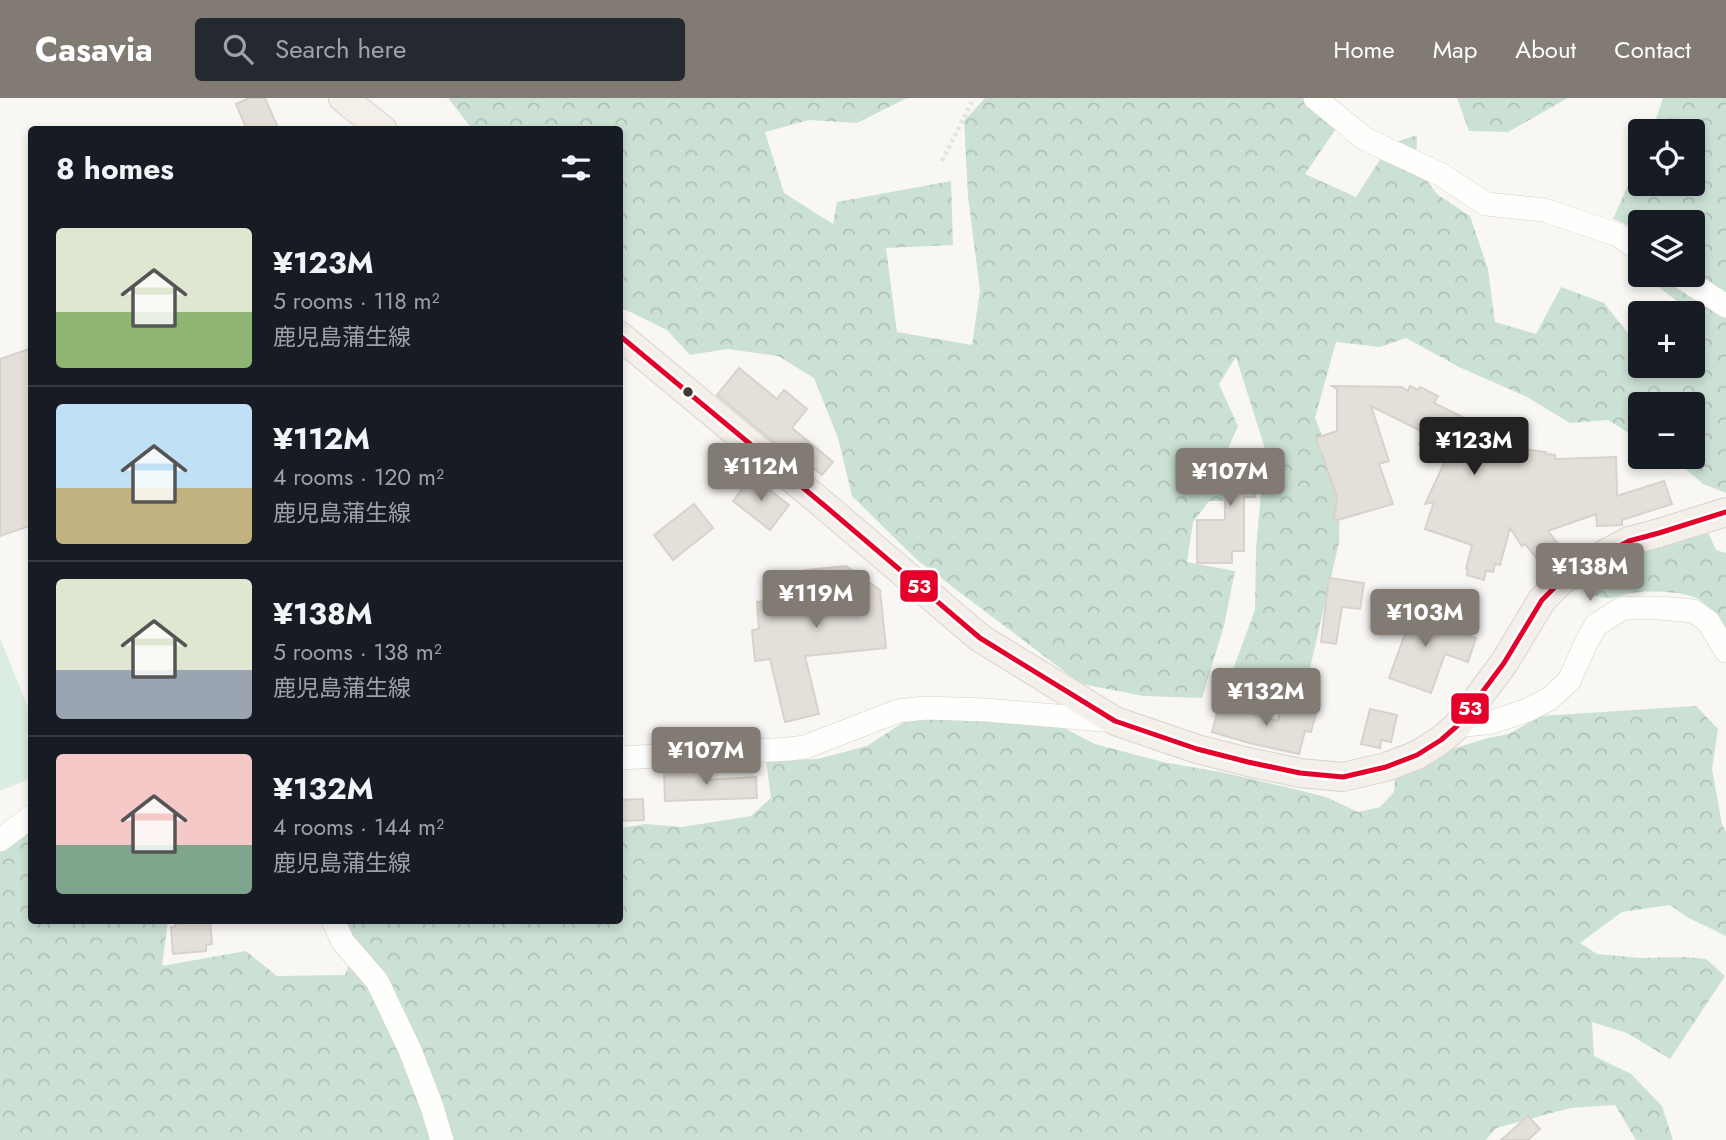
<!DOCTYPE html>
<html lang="en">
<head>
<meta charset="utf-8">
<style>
	body { margin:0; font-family:Jost,"Noto Sans JP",sans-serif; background:#242831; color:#f1f3f6; height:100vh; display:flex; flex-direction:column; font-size:26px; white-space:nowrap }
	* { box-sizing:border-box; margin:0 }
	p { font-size:23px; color:#9ea1a6 }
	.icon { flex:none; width:38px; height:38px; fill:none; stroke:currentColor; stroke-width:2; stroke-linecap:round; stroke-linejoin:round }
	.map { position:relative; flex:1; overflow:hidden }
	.details { position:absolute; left:28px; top:28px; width:595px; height:798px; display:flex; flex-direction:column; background:#171b24; border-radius:7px; box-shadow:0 4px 10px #0003 }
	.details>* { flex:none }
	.fabs { position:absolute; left:1628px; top:21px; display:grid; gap:14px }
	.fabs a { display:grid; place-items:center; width:77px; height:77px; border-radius:7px; background:#171b24; box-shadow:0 4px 10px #0003; font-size:35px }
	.price { position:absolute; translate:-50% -60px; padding:0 16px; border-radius:7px; background:#827b73; color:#fff; font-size:23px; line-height:46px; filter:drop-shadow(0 2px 4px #0008) }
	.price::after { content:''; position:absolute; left:50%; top:42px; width:21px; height:16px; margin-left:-10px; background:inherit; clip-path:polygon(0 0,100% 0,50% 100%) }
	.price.active { background:#222; color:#fff }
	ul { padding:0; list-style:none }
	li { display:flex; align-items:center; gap:21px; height:175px; padding:0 28px }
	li+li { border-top:2px solid #363941 }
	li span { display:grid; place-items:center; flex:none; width:196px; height:140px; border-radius:7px; color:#555 }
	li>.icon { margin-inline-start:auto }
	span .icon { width:84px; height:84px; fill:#fffc; stroke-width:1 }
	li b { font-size:30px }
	h2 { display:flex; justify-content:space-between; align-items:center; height:84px; padding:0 28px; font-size:30px }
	header { display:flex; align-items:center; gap:42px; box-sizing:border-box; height:98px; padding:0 35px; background:#827b73; color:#fff }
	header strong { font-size:33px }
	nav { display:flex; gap:38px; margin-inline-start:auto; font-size:24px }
	.search { width:490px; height:63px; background:#242831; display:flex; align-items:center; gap:18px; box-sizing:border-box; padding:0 24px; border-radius:7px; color:#9ea1a6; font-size:26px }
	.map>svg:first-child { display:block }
	.forest { fill:url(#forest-crowns) }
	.pitch { fill:#daede0 }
	.building { fill:#e5dfd9; stroke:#d7d2cb; stroke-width:2 }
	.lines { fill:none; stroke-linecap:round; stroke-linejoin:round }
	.minor-casing { stroke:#d5cfc9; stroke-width:24 }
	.major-casing { stroke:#d7d4d1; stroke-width:30 }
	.path { stroke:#e5e3e2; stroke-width:4.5; stroke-dasharray:3.5 3.5; stroke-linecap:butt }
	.minor { stroke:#fefefd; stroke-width:23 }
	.major { stroke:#f4efe9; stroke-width:28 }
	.bus-1-casing { stroke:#fff; stroke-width:10 }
	.bus-1 { stroke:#e4002b; stroke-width:5 }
	.bus-dot { fill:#42382d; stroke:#fff; stroke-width:2.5 }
	.line-badge { stroke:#fff; stroke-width:2.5 }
	.badge-label { font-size:19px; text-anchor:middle; font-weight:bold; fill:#fff }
</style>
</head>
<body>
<header>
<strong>Casavia</strong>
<div class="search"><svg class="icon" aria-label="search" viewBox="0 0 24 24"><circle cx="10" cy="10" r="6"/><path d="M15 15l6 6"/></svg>Search here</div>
<nav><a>Home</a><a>Map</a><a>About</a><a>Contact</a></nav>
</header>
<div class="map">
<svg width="1726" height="1042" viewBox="0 0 1726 1042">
	<defs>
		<pattern id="forest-crowns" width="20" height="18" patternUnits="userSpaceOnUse" patternTransform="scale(1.75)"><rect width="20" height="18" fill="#cbe1d4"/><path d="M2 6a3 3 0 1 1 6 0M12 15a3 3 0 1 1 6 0" fill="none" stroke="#b0c2b6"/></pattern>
	</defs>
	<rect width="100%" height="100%" fill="#f9f7f4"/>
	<g class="forest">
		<path d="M446,0H910L905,1L857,25L809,22L765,34L784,95L833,126L837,104L951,83L953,147L886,150L897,234L972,247L980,193L968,98L964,23L985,0H1326L1344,19L1305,76L1356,99L1390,46L1417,37L1416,69L1438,97L1470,118L1488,171L1495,224L1536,236L1561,189L1604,205L1631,239L1640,233V268H1692V215H1663L1678,204L1643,177H1692V124H1640V132L1613,121L1640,60V86H1692V33H1652L1663,0H1726V395L1703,386L1672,359H1692V306H1640V342L1608,322L1570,325L1527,299L1459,269L1406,240L1380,249L1336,244L1315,320L1340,383L1339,445L1307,583L1229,582L1255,512L1256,450L1265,351L1236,259L1219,286L1238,328L1227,353L1229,403H1209L1193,424L1187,464L1235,473L1224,528L1202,600L1144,598L1081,586L917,462L852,398L838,340L814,280L778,258L727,251L690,257L667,232L620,209V32L472,31L449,1Z"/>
		<path d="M1457,0H1568L1508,34L1469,33Z"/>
		<path d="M1707,432L1716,452L1726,455V531C1720,521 1706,504 1696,500C1682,493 1646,492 1631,495C1614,499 1612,503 1594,497L1589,478L1616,460Z"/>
		<path d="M1696,608L1718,631L1712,671L1722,726L1726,734V838L1687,819L1670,807L1622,814L1580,845L1597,856L1640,860L1686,859L1706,861L1725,878L1670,961L1627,935L1592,924L1594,958L1631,976L1662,1008L1673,1042H1636L1615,1007L1570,1010L1496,1030L1486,1042H0V754L21,734L31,726L32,822L168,823L162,868L246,853L277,878L345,877L355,850L336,823L620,822V730L646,726L682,729L751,718L771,700L766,662L818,661L867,648L907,622L988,621L1054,625L1095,646L1163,664L1225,675L1290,690L1326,699L1358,714L1380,709L1394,694L1395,679L1449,652L1488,640L1509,636L1540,618Z"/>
	</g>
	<path class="pitch" d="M0,540L31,617V680L0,693Z"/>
	<g class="building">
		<path d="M249,0H265L279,32H247L236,6Z"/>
		<path d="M32,250V427L0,438V261Z"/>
		<path d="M739,270L777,301L784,292L807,311L792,330L833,364L822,377L810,368L807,372L717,297Z"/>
		<path d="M1332,288L1402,289L1408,293L1410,288L1418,292L1420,289L1438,298L1434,305L1495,335L1499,327L1516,334L1513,342L1519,344L1517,350L1546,354V356L1555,357V361L1616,359L1617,398L1664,383L1672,406L1622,422V427L1597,428L1596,416L1548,433L1559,447L1539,463L1525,446L1522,448L1510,430L1500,467L1495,466L1493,474L1486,472L1484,482L1467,477L1468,472L1466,471L1472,447L1425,431L1434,404L1425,406L1446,361L1419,347L1425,335L1371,308L1389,363L1379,366L1393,406L1334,423L1337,399L1316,340L1337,333V291Z"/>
		<path d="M1216,354L1261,355L1260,389H1255V399H1244V453H1232V465H1197V422H1225V373H1215Z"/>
		<path d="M752,378L789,407L770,432L733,403Z"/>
		<path d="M694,406L713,430L673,462L654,437Z"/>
		<path d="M846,468L880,492L886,550L805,558L819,616L785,624L770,561L755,563L752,532L759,531L757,504L785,501L783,487L806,472Z"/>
		<path d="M1329,480L1364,485L1360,511L1342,509L1336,546L1321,544Z"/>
		<path d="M1398,509L1428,517L1426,524L1476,540L1468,564L1445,556L1431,595L1389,580L1405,536L1391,532Z"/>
		<path d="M1219,607L1278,623L1281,611L1294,614L1295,607L1317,612L1311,634L1305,633L1299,656L1249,645L1212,634Z"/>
		<path d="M1370,611L1397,617L1391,644L1381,642L1380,650L1361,646Z"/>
		<path d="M702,671L703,682L756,679L757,700L665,703L664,673Z"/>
		<path d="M643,701L644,722L620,723V702Z"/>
		<path d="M210,823L212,846L206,847V853L173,856L171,829H175V826Z"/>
		<path d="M1528,1018L1540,1031L1528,1042H1501Z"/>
	</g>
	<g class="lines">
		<defs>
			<g id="minor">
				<path d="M1315,0L1365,41L1440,76L1486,106L1544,112L1618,137L1640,152"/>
				<path d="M1678,177L1726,208"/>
				<path d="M1457,628L1492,624L1528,612L1549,601L1569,583L1587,543L1596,527L1623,510H1660L1693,513L1708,523L1726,553"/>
				<path d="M620,660L790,651L805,649L898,613L926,610L986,612L1115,623"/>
				<path d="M0,742L32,718"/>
				<path d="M333,822L343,844L377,883L410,952L432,1009L442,1042"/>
			</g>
			<g id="major">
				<path d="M343,0L383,32"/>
				<path d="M620,238L825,408L980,540L1115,623L1197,651L1248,664L1300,675L1343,679L1386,669L1417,657L1441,642L1457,628L1504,565L1542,502L1561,483L1595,461L1629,443L1659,435L1726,414"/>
			</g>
		</defs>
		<use href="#minor" class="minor-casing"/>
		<use href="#major" class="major-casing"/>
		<path class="path" d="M942,63L974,0"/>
		<use href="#minor" class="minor"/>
		<use href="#major" class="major"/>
		<defs>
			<path id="bus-1" d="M620,238L825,408L980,540L1115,623L1197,651L1248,664L1300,675L1343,679L1386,669L1417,657L1441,642L1457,628L1504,565L1542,502L1561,483L1595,461L1629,443L1659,435L1726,414"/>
		</defs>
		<use href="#bus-1" class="bus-1-casing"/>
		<use href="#bus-1" class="bus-1"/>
	</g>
	<circle class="bus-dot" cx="688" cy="294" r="6"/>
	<g class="line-badge">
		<rect x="899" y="471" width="40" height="34" rx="7" fill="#e4002b"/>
		<rect x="1450" y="594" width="40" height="33" rx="7" fill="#e4002b"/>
	</g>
	<g class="badge-label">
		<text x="919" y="495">53</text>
		<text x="1470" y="617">53</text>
	</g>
</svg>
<div class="fabs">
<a><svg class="icon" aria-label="locate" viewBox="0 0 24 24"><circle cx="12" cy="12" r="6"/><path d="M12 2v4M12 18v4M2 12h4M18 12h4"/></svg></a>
<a><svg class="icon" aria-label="layers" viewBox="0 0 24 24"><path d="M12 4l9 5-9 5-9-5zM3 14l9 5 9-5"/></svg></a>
<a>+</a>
<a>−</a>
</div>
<b class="price active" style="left:1474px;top:379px">¥123M</b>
<b class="price" style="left:761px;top:405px">¥112M</b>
<b class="price" style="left:1230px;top:410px">¥107M</b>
<b class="price" style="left:1590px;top:505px">¥138M</b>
<b class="price" style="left:816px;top:532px">¥119M</b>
<b class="price" style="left:1425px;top:551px">¥103M</b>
<b class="price" style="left:1266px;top:630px">¥132M</b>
<b class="price" style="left:706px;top:689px">¥107M</b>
<section class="details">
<h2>8 homes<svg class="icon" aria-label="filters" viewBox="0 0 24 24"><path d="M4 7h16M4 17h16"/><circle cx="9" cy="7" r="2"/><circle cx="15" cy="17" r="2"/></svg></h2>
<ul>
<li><span style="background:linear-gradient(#dfe7d0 60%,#8fb573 0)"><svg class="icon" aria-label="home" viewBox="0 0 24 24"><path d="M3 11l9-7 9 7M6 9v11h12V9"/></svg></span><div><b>¥123M</b><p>5 rooms · 118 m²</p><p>鹿児島蒲生線</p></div></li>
<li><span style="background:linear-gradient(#bfe0f5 60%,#c2b280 0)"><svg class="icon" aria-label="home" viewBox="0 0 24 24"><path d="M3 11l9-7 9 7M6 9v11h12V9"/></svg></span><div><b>¥112M</b><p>4 rooms · 120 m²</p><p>鹿児島蒲生線</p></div></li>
<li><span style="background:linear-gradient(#dfe7d0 65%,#9aa5b1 0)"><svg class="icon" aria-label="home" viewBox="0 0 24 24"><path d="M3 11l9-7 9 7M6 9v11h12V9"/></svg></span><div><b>¥138M</b><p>5 rooms · 138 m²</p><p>鹿児島蒲生線</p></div></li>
<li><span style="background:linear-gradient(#f6c9c9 65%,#7fa58c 0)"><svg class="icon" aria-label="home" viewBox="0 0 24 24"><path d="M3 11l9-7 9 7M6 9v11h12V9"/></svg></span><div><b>¥132M</b><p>4 rooms · 144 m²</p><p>鹿児島蒲生線</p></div></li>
</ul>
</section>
</div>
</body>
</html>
